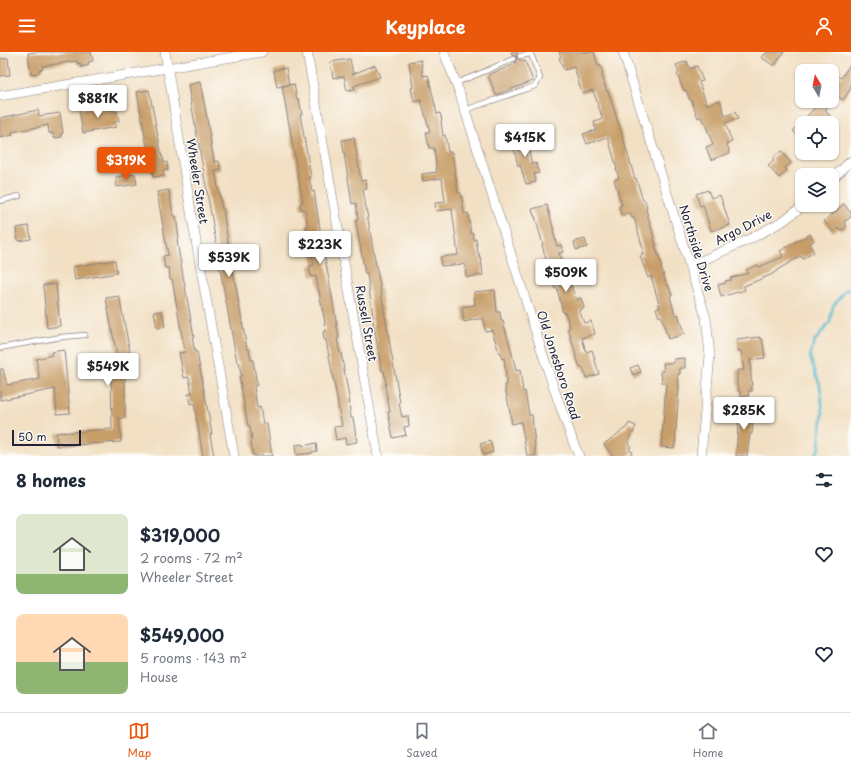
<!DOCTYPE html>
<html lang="en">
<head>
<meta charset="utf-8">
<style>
	body { margin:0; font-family:"Playpen Sans",sans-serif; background:#f2f2f3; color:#1f2937; height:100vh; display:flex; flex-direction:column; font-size:15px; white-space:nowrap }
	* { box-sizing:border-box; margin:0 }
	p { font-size:13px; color:#747a83 }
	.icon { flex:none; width:22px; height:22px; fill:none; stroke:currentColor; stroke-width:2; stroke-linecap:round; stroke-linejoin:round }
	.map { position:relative; height:404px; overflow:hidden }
	.sheet { display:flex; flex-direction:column; background:#fff; flex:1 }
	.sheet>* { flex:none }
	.needle { width:26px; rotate:350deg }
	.fabs { position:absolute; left:795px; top:12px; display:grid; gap:8px }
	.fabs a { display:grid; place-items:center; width:44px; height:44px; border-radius:8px; background:#fff; box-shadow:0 1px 3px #0004; font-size:20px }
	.scale { position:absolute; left:12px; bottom:10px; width:69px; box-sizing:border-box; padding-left:4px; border:2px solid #22223b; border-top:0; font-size:11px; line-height:14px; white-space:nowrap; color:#22223b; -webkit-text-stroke:3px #fdfcf7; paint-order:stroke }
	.price { position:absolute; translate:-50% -34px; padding:0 9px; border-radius:4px; background:#fff; color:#222; font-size:13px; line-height:26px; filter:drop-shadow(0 1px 2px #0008) }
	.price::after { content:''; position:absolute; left:50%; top:24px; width:12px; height:9px; margin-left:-6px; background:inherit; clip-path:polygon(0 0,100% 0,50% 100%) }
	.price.current { background:#ea580c; color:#fff }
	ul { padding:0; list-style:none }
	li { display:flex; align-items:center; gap:12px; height:100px; padding:0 16px }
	li span { display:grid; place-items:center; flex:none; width:112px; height:80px; border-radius:8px; color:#555 }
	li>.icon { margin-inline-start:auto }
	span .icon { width:48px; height:48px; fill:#fffc; stroke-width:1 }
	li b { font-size:17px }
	h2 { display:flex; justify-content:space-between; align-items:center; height:48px; padding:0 16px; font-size:17px }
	header { display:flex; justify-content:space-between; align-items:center; height:52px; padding:0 16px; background:#ea580c; color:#fff; font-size:18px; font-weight:700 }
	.menu { display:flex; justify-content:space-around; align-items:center; height:56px; border-top:1px solid #e0e1e3; background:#fff; font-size:11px; color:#747a83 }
	.menu a { display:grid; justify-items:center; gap:2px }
	.menu .current { color:#ea580c }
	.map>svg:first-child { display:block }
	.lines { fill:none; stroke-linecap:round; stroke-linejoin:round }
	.stream { stroke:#50b9ce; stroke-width:2.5 }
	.building { fill:#c79d68 }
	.lane-casing { stroke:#8a8180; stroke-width:6 }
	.street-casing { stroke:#8a8180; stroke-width:10 }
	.lane { stroke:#fff; stroke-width:4.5 }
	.street { stroke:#fff; stroke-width:9 }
	.labels { text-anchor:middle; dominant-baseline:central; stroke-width:3; stroke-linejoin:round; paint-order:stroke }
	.street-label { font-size:12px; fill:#22223b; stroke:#fdfcf7 }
</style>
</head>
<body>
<header><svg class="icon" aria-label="menu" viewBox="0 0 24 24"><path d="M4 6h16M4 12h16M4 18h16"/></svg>Keyplace<svg class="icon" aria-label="person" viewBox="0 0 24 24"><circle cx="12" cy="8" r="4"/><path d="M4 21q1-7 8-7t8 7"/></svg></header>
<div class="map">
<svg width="851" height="404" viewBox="0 0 851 404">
	<rect width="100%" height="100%" fill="#fdfcf7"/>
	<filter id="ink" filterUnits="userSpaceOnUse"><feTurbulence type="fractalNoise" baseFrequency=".025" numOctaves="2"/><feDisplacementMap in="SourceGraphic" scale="8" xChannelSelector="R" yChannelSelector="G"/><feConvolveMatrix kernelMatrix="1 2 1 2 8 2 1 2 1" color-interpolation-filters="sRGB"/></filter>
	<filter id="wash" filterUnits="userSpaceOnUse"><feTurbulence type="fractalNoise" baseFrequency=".012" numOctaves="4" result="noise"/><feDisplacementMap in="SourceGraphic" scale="16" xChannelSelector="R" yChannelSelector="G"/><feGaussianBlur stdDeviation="0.9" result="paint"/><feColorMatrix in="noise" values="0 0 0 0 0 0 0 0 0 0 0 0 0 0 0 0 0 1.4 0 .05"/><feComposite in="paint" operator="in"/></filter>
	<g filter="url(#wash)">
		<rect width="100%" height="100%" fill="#f2e0c4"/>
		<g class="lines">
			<path class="stream" d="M814,404L819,396L820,382L823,361L820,333L810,305L814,290L830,270L833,254L847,237L851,238"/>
		</g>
		<g id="blocks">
			<g class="building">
				<path d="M36,0H91L93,9L88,10L89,13L81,15L80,11L77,12V9L42,14L43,17L39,18V21L31,22L28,1Z"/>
				<path d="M511,0H518L516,3L517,6L519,8H521L522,10L525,9L533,29L496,43L488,23L515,12V10L516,9L517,6L515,4L512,3Z"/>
				<path d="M559,0H594L598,14L600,13L603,22L602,23L607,40L608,39L622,83L635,127L636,126L643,148H645L647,156L646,157L656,193H655L662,215H661L667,233L668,232L672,243L670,244L675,263L678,262L684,282L668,287L661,264L659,265L656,256L660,255L651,224L648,226L640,204L643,203L642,200H644L634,166H632L630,161L622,164L619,154L622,153L614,128L619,126L616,117H617L608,85L587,92L583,82L596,78L594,70L602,68V65L593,38L582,41L574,15L564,18L559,6L561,5Z"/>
				<path d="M768,0H784L774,14L761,5Z"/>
				<path d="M8,6L10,23L0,24V7Z"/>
				<path d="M350,7L353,22L375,13L380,25L354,34L355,38L347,39L344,24L333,26L330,10Z"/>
				<path d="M421,8L423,24L428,23L437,62L440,61L442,68L441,69L443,84L445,83L448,100H452L458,141H461L464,161H468L471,182L473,181L474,188L476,187L478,201H479L480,206H481L483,223L466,225L465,212L441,214L440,205L458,203L452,157L436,159L435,151L445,150L442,126L423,129L422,122L437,120L434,96H429L426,80H430L421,48L414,50L411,36H413L409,10Z"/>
				<path d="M687,9L690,17L697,14L703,29L699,30L707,53L720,48L725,64L735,60L738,67L725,71L732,90L727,92L730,101L711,108L706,95L713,93L705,71L704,72L701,65L698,66L691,47L690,48L686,38L684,39L677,22L679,21L676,13Z"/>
				<path d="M851,11V36L843,48L832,40V30L837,23L841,26Z"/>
				<path d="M286,16L289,33L277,35L274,18Z"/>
				<path d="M200,30L206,61L214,110L219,109L221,118L215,119L222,157H223L229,197L236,195L237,203H236L238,212L232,213L247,297H249L251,308H253L257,333L254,334L257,356L260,355L263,372H267L272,404H253L251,390L252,389L250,374H248L239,324H241L239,310H237L219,211H215L213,202L218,201L188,33Z"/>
				<path d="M294,32L297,47H299L302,62H300L311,125H309L312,140L314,139L322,190L333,250L339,287H337L340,301H341L350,351H349L351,366H353L357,390L346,392L345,386L336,388L334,375L342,374L341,368L326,288H324L323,280L325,279L324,271H325L316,224L311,225L309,214L314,213L306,174H308L305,157L301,158L300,151L303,150L282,34Z"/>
				<path d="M149,38L162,105H163L164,111L167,110L168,118H163L164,124L153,125L148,95H147L137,40Z"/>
				<path d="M821,49H832L825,58L831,65L825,71H802V87L793,79Z"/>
				<path d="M92,55L93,59L112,56L113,59H117L119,69H115L116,75L83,81L79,58Z"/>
				<path d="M38,58L39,64L60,61L63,81H62V85L54,86V82L52,83V81H49L48,73L12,80L13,83L0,86V66Z"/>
				<path d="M524,78L532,112L536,111L539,121L534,122L536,130L526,132L520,113L518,114L514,96H516L514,88H516L514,80Z"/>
				<path d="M354,86L361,129L366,128L367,137H363L373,197L379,229L400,351H399L402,365L408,364L409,374L404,375L406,383L393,386L388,360H390L385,334L386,331L384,319H382L372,264H373L369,237V236L367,222H365L360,193L356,169L358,168L356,151L352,152L342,88Z"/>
				<path d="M781,99L791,111L785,116L787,119L779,126L768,114L774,109L772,107Z"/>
				<path d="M135,122L137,132L117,135L116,125Z"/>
				<path d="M169,138L173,164H176L179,187H177L179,201L194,285H192L195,300H197L203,333L212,382H210L214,404H203L194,351L190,352L188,342H192L189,325L184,326L179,301L185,300L172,227H170L169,216H165L163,204L168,203L157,140Z"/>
				<path d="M708,138L711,146L720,143L730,173L711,179L703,153L700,154L696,142Z"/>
				<path d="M844,152L851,161V165L844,170L847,174L841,179L838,176L833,180L824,169Z"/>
				<path d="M547,153L554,178L553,179L557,194L561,193L563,200L559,201L564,219L567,217L572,233H571L576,248L581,246L584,256L579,258L584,271L591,269L595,282L582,286L586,300L592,298L599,322L586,326L583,316H580L575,300L568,276L570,275L565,260L563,261L557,236L555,237L542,193H543L535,164H534L532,157Z"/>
				<path d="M29,174L31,187L18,189L16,176Z"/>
				<path d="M810,182L814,189L809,192L814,200L803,207L801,204L777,218V219L773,221V222L744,234L745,238L721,245L718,233L726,231L725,229L731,228L730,226L748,221L746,218L758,213L759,215L783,205L780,199Z"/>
				<path d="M585,187L587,195L576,198L574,190Z"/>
				<path d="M115,208L117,221L75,228L73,215Z"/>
				<path d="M56,232L60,274L47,276L43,233Z"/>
				<path d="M495,238L497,260H500L501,269H503L515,313L516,319L520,318L523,340L525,339L529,363H532L536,404H527L521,370L512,372L505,334V333H507L504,306L502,307L500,301H499L492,278L485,279L483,266L464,270L462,255L475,253L474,240Z"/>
				<path d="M119,244L130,300L125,301V366H119L121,390L57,394L56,381L112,377L111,310H118L106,246Z"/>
				<path d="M162,259L165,275L157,276L154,260Z"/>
				<path d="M760,285V287L762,286L765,306L750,308L752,339H748L749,344L741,345V340H739L738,333H737V318H744L741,299H738L737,288Z"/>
				<path d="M64,298L70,361L57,362L55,337L0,348V317H3L7,333L40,327L36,307L52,303L51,300Z"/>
				<path d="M685,306V316H680V322H678L679,336L675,392L674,396L661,395L663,374L666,331H662L661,319H664L663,311H674V307Z"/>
				<path d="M638,313L641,320L633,323L630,316Z"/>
				<path d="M739,357L754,358L752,382H750L747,404H736Z"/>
				<path d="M629,371L636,374L628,391L631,395L629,396L632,401L628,404H613L604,392L627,375Z"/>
				<path d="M490,389L493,400L483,403L480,392Z"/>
				<path d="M316,391L317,399L312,400V401L296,403L295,393L302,392L303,394Z"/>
			</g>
		</g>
	</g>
	<g filter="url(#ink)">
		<use href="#blocks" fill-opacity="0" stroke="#8a8180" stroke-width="1"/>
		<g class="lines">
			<defs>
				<g id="lane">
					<path d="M456,31L481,21L513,7"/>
					<path d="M465,58L535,34L540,26L531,2L520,4"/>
					<path d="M0,149L19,144"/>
					<path d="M0,296L61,285L85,283"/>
				</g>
				<g id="street">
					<path d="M165,0L193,172L234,404"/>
					<path d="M307,0L378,404"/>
					<path d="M444,0L459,39L553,334L575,395L579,404"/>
					<path d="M623,0L706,266L710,303L701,404"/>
					<path d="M0,44L262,0"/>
					<path d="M832,127L851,109"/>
					<path d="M690,214L750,187L783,169L804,153"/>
				</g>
			</defs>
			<use href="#lane" class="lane-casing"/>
			<use href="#street" class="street-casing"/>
			<use href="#lane" class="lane"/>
			<use href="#street" class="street"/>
		</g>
	</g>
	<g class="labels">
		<g class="street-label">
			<text transform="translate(198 129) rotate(81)">Wheeler Street</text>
			<text transform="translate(743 175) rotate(-27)">Argo Drive</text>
			<text transform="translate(697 196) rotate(73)">Northside Drive</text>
			<text transform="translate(367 271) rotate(80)">Russell Street</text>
			<text transform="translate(559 313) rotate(72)">Old Jonesboro Road</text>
		</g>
	</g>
</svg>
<div class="fabs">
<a><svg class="needle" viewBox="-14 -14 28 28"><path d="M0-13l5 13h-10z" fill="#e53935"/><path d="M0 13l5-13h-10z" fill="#747a83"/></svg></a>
<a><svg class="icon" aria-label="locate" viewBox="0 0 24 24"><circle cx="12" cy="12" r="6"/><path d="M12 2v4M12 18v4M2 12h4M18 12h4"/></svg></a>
<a><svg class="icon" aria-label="layers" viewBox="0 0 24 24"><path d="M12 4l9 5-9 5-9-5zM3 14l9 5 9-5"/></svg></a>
</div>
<div class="scale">50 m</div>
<b class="price" style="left:98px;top:67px">$881K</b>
<b class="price" style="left:525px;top:106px">$415K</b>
<b class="price current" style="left:126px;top:129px">$319K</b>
<b class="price" style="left:320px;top:213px">$223K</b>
<b class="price" style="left:229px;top:226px">$539K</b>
<b class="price" style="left:566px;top:241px">$509K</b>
<b class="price" style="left:108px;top:335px">$549K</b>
<b class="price" style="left:744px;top:379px">$285K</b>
</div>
<section class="sheet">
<h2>8 homes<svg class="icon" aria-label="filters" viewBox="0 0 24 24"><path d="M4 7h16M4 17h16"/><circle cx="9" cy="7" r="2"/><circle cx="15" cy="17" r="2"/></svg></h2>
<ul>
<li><span style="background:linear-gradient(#dfe7d0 75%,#8fb573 0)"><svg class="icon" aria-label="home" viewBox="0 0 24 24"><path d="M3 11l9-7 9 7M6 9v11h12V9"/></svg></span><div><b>$319,000</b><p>2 rooms · 72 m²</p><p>Wheeler Street</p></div><svg class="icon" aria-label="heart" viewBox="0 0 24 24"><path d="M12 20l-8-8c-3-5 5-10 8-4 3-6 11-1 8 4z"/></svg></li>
<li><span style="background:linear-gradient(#ffd9b3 60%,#8fb573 0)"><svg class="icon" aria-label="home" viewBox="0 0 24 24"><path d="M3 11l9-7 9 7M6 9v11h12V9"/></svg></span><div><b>$549,000</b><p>5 rooms · 143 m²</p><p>House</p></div><svg class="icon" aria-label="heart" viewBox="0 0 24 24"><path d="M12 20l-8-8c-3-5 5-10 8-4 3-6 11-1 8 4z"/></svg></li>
</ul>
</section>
<nav class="menu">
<a class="current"><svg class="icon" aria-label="map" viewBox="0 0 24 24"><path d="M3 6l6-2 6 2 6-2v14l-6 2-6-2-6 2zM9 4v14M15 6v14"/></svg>Map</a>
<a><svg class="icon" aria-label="saved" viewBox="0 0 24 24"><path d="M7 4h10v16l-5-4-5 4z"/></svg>Saved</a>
<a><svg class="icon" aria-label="home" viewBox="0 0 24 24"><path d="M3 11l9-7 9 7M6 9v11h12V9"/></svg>Home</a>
</nav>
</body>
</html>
